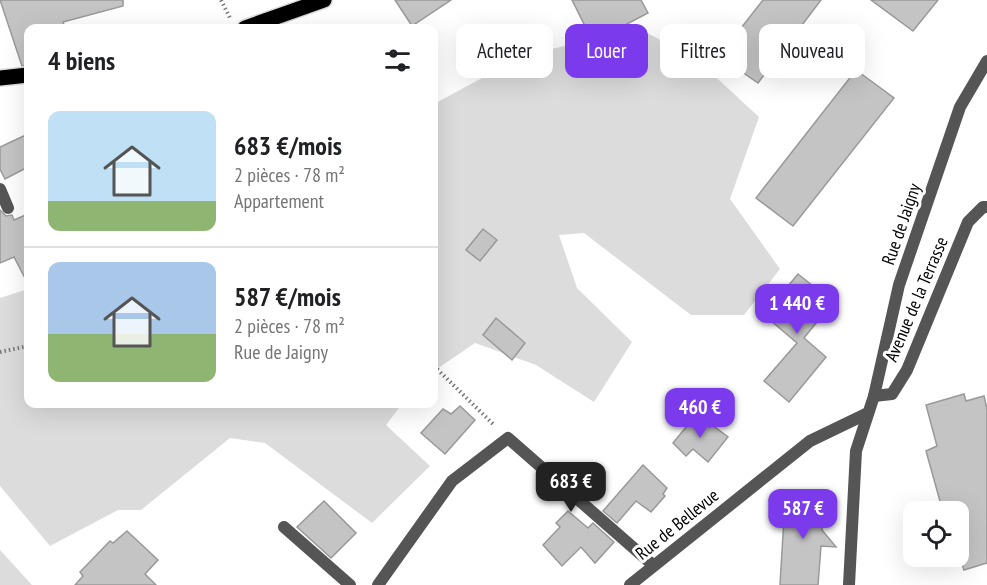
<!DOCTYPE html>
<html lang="fr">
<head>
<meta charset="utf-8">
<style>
	body { margin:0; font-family:"PT Sans Narrow",sans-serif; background:#f6f6f6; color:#202124; height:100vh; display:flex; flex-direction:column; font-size:22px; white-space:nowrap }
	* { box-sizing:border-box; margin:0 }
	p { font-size:20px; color:#757577 }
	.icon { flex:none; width:33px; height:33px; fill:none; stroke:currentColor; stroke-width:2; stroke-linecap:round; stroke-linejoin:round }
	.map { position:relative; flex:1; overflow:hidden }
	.panel { position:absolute; left:24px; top:24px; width:414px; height:384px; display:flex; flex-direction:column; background:#fff; border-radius:12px; box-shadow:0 6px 24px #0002 }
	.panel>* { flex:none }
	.guide { position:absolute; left:456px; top:24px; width:441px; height:54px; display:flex; gap:12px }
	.controls { position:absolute; left:903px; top:501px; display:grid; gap:12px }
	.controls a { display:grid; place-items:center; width:66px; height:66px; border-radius:12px; background:#fff; box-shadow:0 6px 24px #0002; font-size:30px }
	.price { position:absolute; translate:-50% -51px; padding:0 14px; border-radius:12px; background:#7c3aed; color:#fff; font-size:20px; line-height:39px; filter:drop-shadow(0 2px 3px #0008) }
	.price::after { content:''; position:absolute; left:50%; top:36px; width:18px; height:14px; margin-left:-9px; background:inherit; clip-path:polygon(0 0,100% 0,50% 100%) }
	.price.active { background:#222; color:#fff }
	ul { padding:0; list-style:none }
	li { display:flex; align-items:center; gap:18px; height:150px; padding:0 24px }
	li+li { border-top:2px solid #e0e0e0 }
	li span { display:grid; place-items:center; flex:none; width:168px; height:120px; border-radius:12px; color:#555 }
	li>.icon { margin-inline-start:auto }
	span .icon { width:72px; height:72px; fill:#fffc; stroke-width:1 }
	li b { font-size:26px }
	h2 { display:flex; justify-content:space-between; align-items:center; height:72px; padding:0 24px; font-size:26px }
	.tag { padding:0 21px; border-radius:12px; background:#fff; box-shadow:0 6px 24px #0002; font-size:21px; line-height:54px }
	.tag.active { background:#7c3aed; color:#fff }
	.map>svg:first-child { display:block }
	.green { fill:#dcdcdc }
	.building { fill:#c4c4c4; stroke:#999; stroke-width:1.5 }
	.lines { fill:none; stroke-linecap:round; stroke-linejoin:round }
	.primary-casing { stroke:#dbdbdb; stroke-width:18 }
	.path { stroke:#777; stroke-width:4; stroke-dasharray:1.5 3; stroke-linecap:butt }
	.lane { stroke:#555; stroke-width:12 }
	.street { stroke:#555; stroke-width:12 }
	.primary { stroke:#000; stroke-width:15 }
	.labels { text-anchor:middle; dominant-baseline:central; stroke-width:6; stroke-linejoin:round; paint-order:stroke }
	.street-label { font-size:18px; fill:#000; stroke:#fff }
</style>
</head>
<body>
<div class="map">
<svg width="987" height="585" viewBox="0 0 987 585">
	<rect width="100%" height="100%" fill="#fff"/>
	<g class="green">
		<path d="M639,29L694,57L759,117L730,199L780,269L744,315H691L584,233L559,235L577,288L632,342L594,402L536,365L475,343L434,371V104L525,55Z"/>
		<path d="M28,289V404H402L386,425L430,466L372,523L265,443L230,438L141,510H118L50,546L0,486V298Z"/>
		<path d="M0,550L32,585H0Z"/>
	</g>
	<g class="building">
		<path d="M0,0H123V6L63,22L65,28H28V65L22,66Z"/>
		<path d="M395,0H451L412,26Z"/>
		<path d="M572,0H641L648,13L593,42Z"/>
		<path d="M763,0H821L758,83L719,56Z"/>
		<path d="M871,0H938L913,31Z"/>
		<path d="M856,70L894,98L793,226L756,198Z"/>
		<path d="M28,134V167L5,179L0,169V147Z"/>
		<path d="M0,210L6,216L12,215L14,220L28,214V284L14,257L0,263Z"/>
		<path d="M483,229L497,240L480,261L466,250Z"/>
		<path d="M798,274L833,302L804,338L826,357L789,402L764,381L797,343L764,315Z"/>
		<path d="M496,318L525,343L512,360L483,335Z"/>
		<path d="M964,394L966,401L984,396L987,409V563L964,570L962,564H958V512H943L926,451L937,446L926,405Z"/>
		<path d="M460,406L475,420L445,454L421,433L443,409L451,414Z"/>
		<path d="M696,415L710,427L712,425L728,437L708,462L693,449L686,456L673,443Z"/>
		<path d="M643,465L667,488L663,494L665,496L651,512L636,501L617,523L603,511Z"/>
		<path d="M790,492L824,495L822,530L836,547L821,546L818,585H780L785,501H790Z"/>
		<path d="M324,501L356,533L331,558L297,527Z"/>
		<path d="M568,511L588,528L593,523L614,542L595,563L581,547L562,566L543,545L560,527L556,523Z"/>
		<path d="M127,531L158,560L145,574L156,585H75L83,576L80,572L110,541L113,543Z"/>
	</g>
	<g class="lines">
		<defs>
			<g id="primary">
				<path d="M245,28L324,0"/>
				<path d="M0,78L28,75"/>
			</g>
		</defs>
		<use href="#primary" class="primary-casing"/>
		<g class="path">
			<path d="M221,0L230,18"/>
			<path d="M0,352L28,346"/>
			<path d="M434,366L495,426"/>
		</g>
		<g class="lane">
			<path d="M0,189L8,208"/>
			<path d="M284,527L350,585"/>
		</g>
		<g class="street">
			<path d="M874,396L892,394L907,370L968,222L983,207H987"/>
			<path d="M378,585L452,481L508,438L653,565"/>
			<path d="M630,585L810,441L866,414"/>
			<path d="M849,585L856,451L874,396L899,285L960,107L987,61"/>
		</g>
		<use href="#primary" class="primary"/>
	</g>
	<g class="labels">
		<g class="street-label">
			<text transform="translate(901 224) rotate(-71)">Rue de Jaigny</text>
			<text transform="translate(916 299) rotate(-67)">Avenue de la Terrasse</text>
			<text transform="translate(677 524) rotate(-39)">Rue de Bellevue</text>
		</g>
	</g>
</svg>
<div class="controls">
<a><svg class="icon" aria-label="locate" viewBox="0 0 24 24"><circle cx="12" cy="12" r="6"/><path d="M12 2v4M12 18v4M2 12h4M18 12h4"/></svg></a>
</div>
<b class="price" style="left:797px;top:335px">1 440 €</b>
<b class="price" style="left:700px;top:439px">460 €</b>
<b class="price active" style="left:571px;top:513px">683 €</b>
<b class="price" style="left:803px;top:540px">587 €</b>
<div class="guide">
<a class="tag">Acheter</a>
<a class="tag active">Louer</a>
<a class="tag">Filtres</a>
<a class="tag">Nouveau</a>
</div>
<section class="panel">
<h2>4 biens<svg class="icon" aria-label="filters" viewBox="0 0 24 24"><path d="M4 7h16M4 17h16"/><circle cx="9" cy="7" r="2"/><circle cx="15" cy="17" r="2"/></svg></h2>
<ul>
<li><span style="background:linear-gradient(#bfe0f5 75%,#8fb573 0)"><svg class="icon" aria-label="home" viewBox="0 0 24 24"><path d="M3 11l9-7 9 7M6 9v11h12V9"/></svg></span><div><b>683 €/mois</b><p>2 pièces · 78 m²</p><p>Appartement</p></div></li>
<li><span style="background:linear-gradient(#a9c7e8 60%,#8fb573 0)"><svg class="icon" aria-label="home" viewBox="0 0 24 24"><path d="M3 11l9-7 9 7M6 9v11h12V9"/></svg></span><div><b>587 €/mois</b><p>2 pièces · 78 m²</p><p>Rue de Jaigny</p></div></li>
</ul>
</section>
</div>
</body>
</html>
